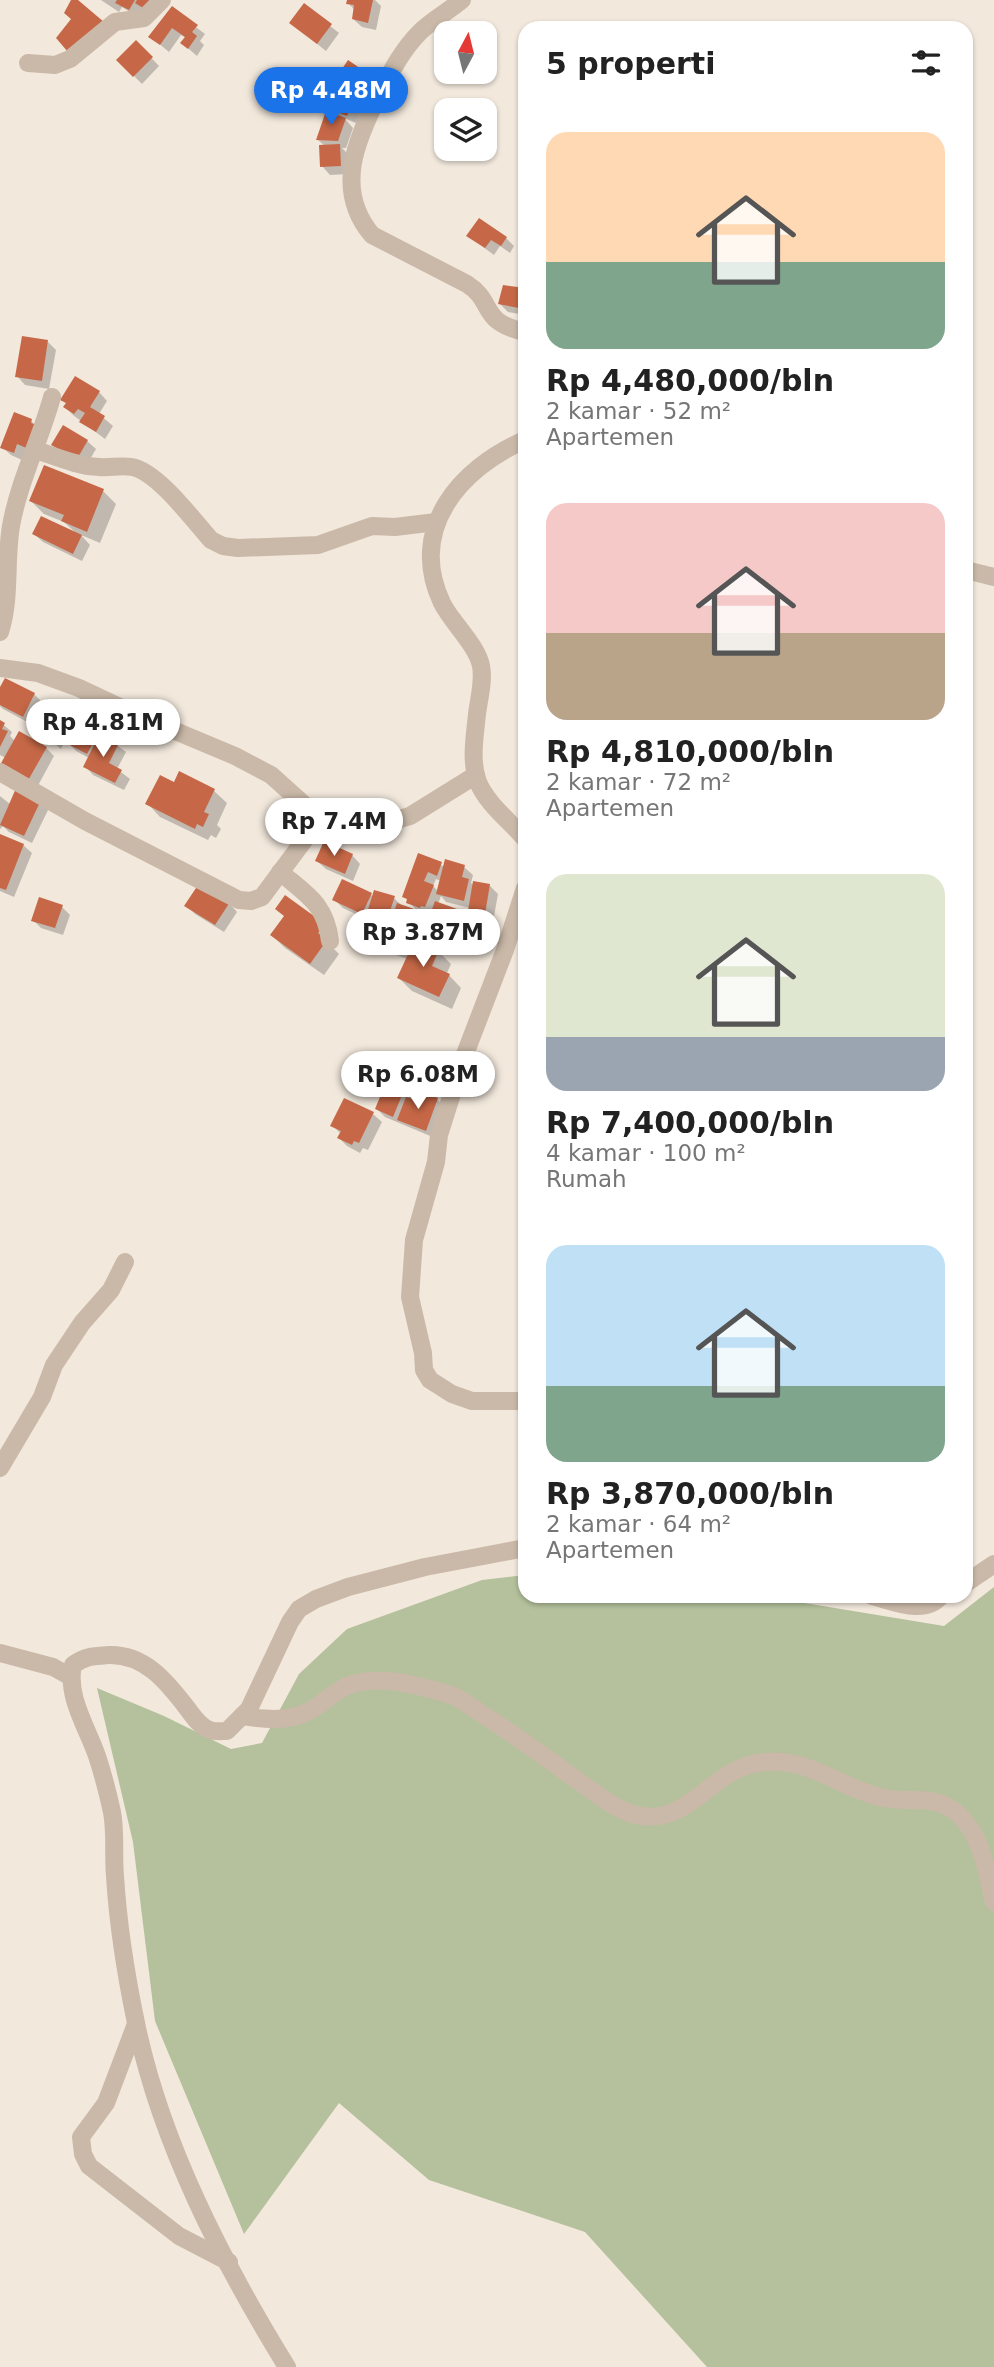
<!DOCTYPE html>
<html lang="id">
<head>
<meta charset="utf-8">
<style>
	body { margin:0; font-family:"DejaVu Sans",sans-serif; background:#f6f6f6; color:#222; height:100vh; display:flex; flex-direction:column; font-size:26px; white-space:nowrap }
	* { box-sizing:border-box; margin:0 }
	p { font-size:23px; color:#767676 }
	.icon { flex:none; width:38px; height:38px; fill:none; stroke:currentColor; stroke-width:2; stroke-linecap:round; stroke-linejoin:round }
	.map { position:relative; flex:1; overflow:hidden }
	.panel { position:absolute; left:518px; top:21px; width:455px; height:1582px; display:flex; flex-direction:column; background:#fff; border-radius:21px; box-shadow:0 2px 5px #0004 }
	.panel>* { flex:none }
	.needle { width:46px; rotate:7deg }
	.controls { position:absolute; left:434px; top:21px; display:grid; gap:14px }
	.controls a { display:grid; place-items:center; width:63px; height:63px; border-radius:14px; background:#fff; box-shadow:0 2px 5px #0004; font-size:35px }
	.price { position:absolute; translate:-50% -60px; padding:0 16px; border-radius:24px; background:#fff; color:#222; font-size:23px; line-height:46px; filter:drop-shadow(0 2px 4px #0008) }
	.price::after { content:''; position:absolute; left:50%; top:42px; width:21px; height:16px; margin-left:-10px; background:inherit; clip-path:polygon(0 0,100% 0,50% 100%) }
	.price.current { background:#1a73e8; color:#fff }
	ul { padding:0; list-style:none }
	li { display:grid; align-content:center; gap:14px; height:371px; padding:0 28px }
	li span { display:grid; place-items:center; height:217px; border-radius:21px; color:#555 }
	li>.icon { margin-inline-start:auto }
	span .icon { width:126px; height:126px; fill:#fffc; stroke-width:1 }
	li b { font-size:30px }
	h2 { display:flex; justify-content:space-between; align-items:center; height:84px; padding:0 28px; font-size:30px }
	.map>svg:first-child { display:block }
	.green { fill:#b4c19c }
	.shadow { fill:#0003; fill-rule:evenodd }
	.building { fill:#c66847 }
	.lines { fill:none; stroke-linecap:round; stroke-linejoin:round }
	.minor { stroke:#cab9a8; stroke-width:18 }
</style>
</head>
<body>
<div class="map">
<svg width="994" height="2367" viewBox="0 0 994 2367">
	<rect width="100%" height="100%" fill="#f2e8dc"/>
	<path class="green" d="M525,1575V1596H762L944,1626L994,1587V2367H707L585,2232L429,2180L339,2103L244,2234L155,2021L133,1842L97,1688L164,1716L231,1749L262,1743L299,1674L347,1629L482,1580Z"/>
	<g class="shadow">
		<path d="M101,0H160L138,17L122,7L119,12Z"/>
		<path d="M349,0H375L381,6L376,30L362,27L353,19L355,10L348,3Z"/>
		<path d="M304,5L339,33L326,51L291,23Z"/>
		<path d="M172,9L205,34L200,41L204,45L197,56L182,43L186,38L181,35L169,52L151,37Z"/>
		<path d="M136,42L159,66L142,84L118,60Z"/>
		<path d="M366,74L374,82L366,95L341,75Z"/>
		<path d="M339,84L357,92L366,100L356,123L344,118L353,128L346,148H342L348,154L349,174L330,175L322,166L325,146L318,140L339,117L329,107Z"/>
		<path d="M468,236L506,238L514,246L510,253L500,246L494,255Z"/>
		<path d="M525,290V320L519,314L508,312L500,304Z"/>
		<path d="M48,342L56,350L49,389L25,385L17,376Z"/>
		<path d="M99,392L107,401L99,414L113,426L105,439L73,415L65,407L67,404L63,400Z"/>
		<path d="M31,421L37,427L22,460L11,455L2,447Z"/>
		<path d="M64,427L87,441L96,449L86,466L54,444Z"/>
		<path d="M103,491L116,504L100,543L81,535L90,545L82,561L43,542L34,534L76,533L64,522L44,514L31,501Z"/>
		<path d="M0,691L34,694L43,703L41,706L67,710L76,718L61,749L46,737L48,733L32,722L31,724L3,709L0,706Z"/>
		<path d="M0,722L12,732L10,736L15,741L46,748L54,756L35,791L6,758L0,755Z"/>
		<path d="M99,732L126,752L117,769L130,779L124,790L93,775L85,766L89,758L76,751L68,743Z"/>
		<path d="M180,774L214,791L227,803L217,825L221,829L216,838L211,835L208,840L160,817L148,804L174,784Z"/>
		<path d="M18,788L49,808L32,843L9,832L3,826L0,829V796L10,804Z"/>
		<path d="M0,836L23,845L32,853L14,897L0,891Z"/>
		<path d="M352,855L360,864L353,881L326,869L317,861Z"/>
		<path d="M419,855L445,867H464L473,875L471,883L474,886H490L498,894L493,922L478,919L470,911V908L446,902L441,896L438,904L456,911L465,919L454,950L433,942L422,932L421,936L411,932L419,940L418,943L438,951L451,964L447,973L461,988L452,1009L412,991L399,978L408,959L393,954L388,949L386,954L365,947L357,939L364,918L343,908L334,899L370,894L374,898H394L403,907L418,912L404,896ZM436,879L441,881L438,891L433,886Z"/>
		<path d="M229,903L237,912L224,932L195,914L187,906Z"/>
		<path d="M62,907L70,915L63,935L41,928L33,920Z"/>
		<path d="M324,925L331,946L339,954L324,975L285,948L272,935Z"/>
		<path d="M436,1068L444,1076L434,1092L430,1089L426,1095L437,1099L445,1108L435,1138L385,1117L377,1109L388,1083L405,1090L412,1097L411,1101L416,1103L418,1096L397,1081Z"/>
		<path d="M345,1100L373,1114L382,1122L368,1150L363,1148L360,1153L347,1146L339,1138L341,1134L332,1125Z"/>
	</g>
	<g class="building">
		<path d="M71,0H78L104,22L68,52L56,38L71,19L64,13Z"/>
		<path d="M117,0H135L129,10L115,3Z"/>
		<path d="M137,0H154L148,11L135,3Z"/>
		<path d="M347,0H373L368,23L352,19L354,5L346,4Z"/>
		<path d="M304,3L332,24L317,44L289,23Z"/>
		<path d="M172,6L198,25L192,32L197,36L188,49L180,43L185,37L172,28L160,45L148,37Z"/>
		<path d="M136,40L153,57L133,77L116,60Z"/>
		<path d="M348,60L367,73L357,88L338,75Z"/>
		<path d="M338,81L358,90L347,116L326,107Z"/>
		<path d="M326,111L346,118L338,141L316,140Z"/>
		<path d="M340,144L341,166L320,167L319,145Z"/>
		<path d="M479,218L507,237L501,246L491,240L485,248L466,236Z"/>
		<path d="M503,285L525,288V316L518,315L519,308L498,304Z"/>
		<path d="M22,336L48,340L42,381L15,377Z"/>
		<path d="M75,376L100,391L90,407L105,416L96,432L79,422L85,413L78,409L74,414L63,407L66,403L60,400Z"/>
		<path d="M14,412L32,419L31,423L40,426L31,450L17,444L14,453L0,448Z"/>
		<path d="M63,425L88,440L77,459L51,445Z"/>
		<path d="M44,465L104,489L87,532L61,521L64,515L29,501Z"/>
		<path d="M41,516L82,535L73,554L32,534Z"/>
		<path d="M5,678L35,693L23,717L0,705V687Z"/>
		<path d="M47,699L69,709L53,742L44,737L48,730L29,721L38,702L44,705Z"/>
		<path d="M79,719L100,730L87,754L66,743Z"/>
		<path d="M0,720L5,723L2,729L8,731L0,747Z"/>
		<path d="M19,731L47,747L26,784L0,765Z"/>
		<path d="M100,733L119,743L109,763L122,770L115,783L83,767Z"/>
		<path d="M179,771L215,789L204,812L209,814L203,827L197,824L195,829L145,804L160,775L174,782Z"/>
		<path d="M17,786L42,798L24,836L0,825Z"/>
		<path d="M0,834L24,844L6,890L0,888Z"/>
		<path d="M324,841L353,854L345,874L315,861Z"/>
		<path d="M418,853L442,862L437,876L428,872L424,881L434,885L425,907L421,906L420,908L406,903L407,899L402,897Z"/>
		<path d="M445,859L465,865L462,877L469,879L464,901L436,894Z"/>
		<path d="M342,879L372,893L362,914L332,900Z"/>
		<path d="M473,881L490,884L485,914L468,911Z"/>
		<path d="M200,882L230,902L215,925L184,906Z"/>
		<path d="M374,890L395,896L386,923L366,916Z"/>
		<path d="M285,895L325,924L318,933L327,940L310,964L270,935L284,916L275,909Z"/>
		<path d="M39,897L63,905L55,928L31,921Z"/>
		<path d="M435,901L457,909L445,943L423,934Z"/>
		<path d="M397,903L426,913L423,921L416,919L413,929L391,921Z"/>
		<path d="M362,917L385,925L378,947L355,939Z"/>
		<path d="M390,923L412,930L404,953L382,946Z"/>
		<path d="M415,939L439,950L432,966L450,974L439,997L397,978Z"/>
		<path d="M412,1052L437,1067L426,1085L421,1082L415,1093L395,1081Z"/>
		<path d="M387,1080L405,1088L393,1117L375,1109Z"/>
		<path d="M418,1090L438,1098L426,1131L397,1120L406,1097L415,1100Z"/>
		<path d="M344,1098L374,1112L359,1143L354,1141L352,1145L337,1138L341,1131L330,1126Z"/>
	</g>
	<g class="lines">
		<g class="minor">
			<path d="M462,0C449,11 432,20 420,32C402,50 390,73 379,95C356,140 334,190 372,235L467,284C495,302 479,322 525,332"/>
			<path d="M28,63L55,65L70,59L115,22L144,18L162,0"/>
			<path d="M525,440C460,468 407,529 442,603C452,623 477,645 481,666C484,681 479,698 477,714C475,735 470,761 478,782C487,804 510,821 525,839"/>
			<path d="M36,450C57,457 77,466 99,467C110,468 121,465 132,467C158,472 193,520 211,540L223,546L238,548L318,545L372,526L395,527L436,522"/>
			<path d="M966,570L994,577"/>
			<path d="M0,632C11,598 5,561 11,526C19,481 40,441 52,397"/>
			<path d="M0,668L38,673L79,688L130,712L235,756L271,775L320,819L338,826L354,828L375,826L410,816L476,775"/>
			<path d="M0,772L85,821L239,900L251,901L262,897L320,819"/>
			<path d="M280,872C306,894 326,904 330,941"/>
			<path d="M525,888L505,950L462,1062L439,1135L436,1162L414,1240L410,1297L423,1353L424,1370L430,1380L452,1394L472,1401H525"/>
			<path d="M0,1468L42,1397L54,1365L82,1323L111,1290L125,1262"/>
			<path d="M966,1583L994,1564"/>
			<path d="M872,1596C893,1601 924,1616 941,1596"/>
			<path d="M0,1653L53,1667L71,1677"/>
			<path d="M242,1716C262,1719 286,1722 305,1713C320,1707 331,1694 345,1687C363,1678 394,1680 413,1685C426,1688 441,1691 454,1696C465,1701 475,1710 485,1716C517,1736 546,1758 577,1780C594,1792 615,1810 636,1815C686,1827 709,1774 753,1764C805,1752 837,1788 884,1798C912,1804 934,1792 959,1815C983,1838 986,1871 994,1902"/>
			<path d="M136,2024L106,2103L81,2137L83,2154L89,2166L179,2236L229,2262"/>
			<path d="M287,2367C223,2263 161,2144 136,2023C126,1975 118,1925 115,1876C113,1855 116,1833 112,1812C108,1794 103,1774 97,1756C87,1727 66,1696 73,1665C85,1656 94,1656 109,1655C145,1654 167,1682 187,1708C193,1716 200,1727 210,1730C215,1732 222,1731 227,1731L249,1709L290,1622L299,1609L316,1599L348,1587L425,1567L525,1548"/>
		</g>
	</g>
</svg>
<div class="controls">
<a><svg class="needle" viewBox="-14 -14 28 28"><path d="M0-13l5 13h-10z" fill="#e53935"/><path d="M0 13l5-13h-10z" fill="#767676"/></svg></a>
<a><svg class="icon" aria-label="layers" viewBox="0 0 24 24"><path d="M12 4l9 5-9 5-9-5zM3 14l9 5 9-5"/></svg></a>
</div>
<b class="price current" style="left:331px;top:127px">Rp 4.48M</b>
<b class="price" style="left:103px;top:759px">Rp 4.81M</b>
<b class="price" style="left:334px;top:858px">Rp 7.4M</b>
<b class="price" style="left:423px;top:969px">Rp 3.87M</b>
<b class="price" style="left:418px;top:1111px">Rp 6.08M</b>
<section class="panel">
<h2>5 properti<svg class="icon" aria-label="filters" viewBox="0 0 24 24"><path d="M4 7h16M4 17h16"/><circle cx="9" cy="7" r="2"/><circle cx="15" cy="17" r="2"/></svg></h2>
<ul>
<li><span style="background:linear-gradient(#ffd9b3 60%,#7fa58c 0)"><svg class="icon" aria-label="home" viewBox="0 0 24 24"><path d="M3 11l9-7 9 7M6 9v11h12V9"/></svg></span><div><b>Rp 4,480,000/bln</b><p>2 kamar · 52 m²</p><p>Apartemen</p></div></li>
<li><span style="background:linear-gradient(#f6c9c9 60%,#b9a48a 0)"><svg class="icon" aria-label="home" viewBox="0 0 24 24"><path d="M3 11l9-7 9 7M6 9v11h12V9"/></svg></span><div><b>Rp 4,810,000/bln</b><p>2 kamar · 72 m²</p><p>Apartemen</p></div></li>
<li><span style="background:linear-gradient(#dfe7d0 75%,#9aa5b1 0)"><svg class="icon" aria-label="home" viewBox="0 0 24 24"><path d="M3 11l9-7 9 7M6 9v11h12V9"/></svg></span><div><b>Rp 7,400,000/bln</b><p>4 kamar · 100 m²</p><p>Rumah</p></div></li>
<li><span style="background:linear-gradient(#bfe0f5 65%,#7fa58c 0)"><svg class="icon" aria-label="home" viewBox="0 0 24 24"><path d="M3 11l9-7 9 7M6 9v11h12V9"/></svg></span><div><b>Rp 3,870,000/bln</b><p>2 kamar · 64 m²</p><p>Apartemen</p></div></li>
</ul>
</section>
</div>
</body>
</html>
